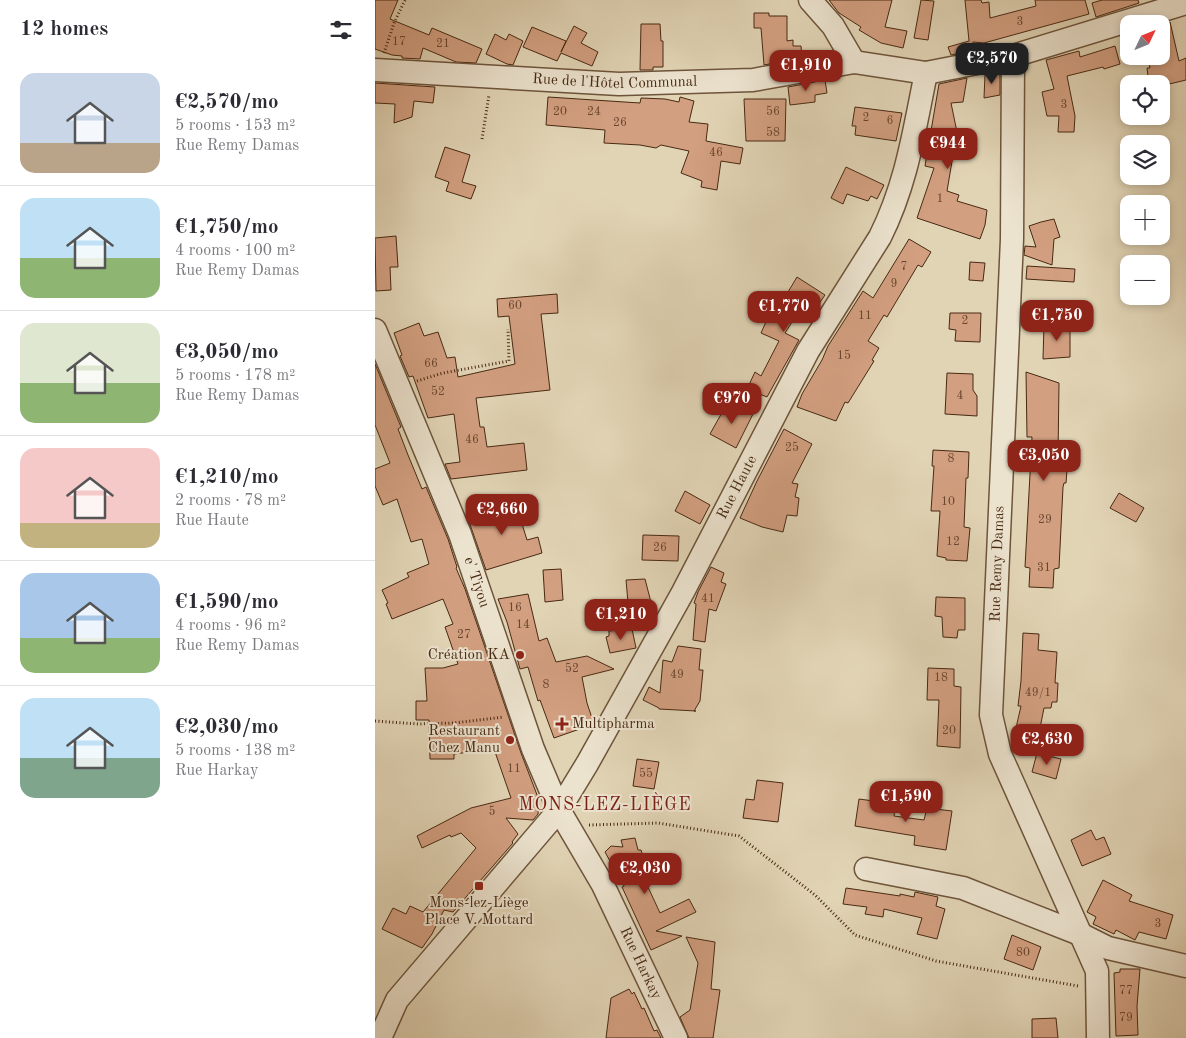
<!DOCTYPE html>
<html lang="en">
<head>
<meta charset="utf-8">
<style>
	body { margin:0; font-family:"Old Standard TT",serif; background:#f7f7f7; color:#2b2b33; height:100vh; display:flex; flex-direction:column; font-size:19px; white-space:nowrap }
	* { box-sizing:border-box; margin:0 }
	p { font-size:16px; color:#7c7c81 }
	.icon { flex:none; width:28px; height:28px; fill:none; stroke:currentColor; stroke-width:2; stroke-linecap:round; stroke-linejoin:round }
	.map { position:relative; flex:1; overflow:hidden }
	.sheet { display:flex; flex-direction:column; background:#fff; width:375px }
	.sheet>* { flex:none }
	.needle { width:32px; rotate:47deg }
	.buttons { position:absolute; left:745px; top:15px; display:grid; gap:10px }
	.buttons a { display:grid; place-items:center; width:50px; height:50px; border-radius:10px; background:#fff; box-shadow:0 2px 8px #0003; font-size:25px }
	.price { position:absolute; translate:-50% -42px; padding:0 11px; border-radius:10px; background:#8f2418; color:#fff; font-size:16px; line-height:32px; filter:drop-shadow(0 1px 2px #0008) }
	.price::after { content:''; position:absolute; left:50%; top:30px; width:15px; height:11px; margin-left:-8px; background:inherit; clip-path:polygon(0 0,100% 0,50% 100%) }
	.price.current { background:#222; color:#fff }
	ul { padding:0; list-style:none }
	li { display:flex; align-items:center; gap:15px; height:125px; padding:0 20px }
	li+li { border-top:1px solid #e1e1e2 }
	li span { display:grid; place-items:center; flex:none; width:140px; height:100px; border-radius:15px; color:#555 }
	li>.icon { margin-inline-start:auto }
	span .icon { width:60px; height:60px; fill:#fffc; stroke-width:1 }
	li b { font-size:21px }
	h2 { display:flex; justify-content:space-between; align-items:center; height:60px; padding:0 20px; font-size:21px }
	main { display:flex; flex:1; min-height:0 }
	.map>svg:first-child { display:block }
	.building { fill:#d29f80; stroke:#482912 }
	.lines { fill:none; stroke-linecap:round; stroke-linejoin:round }
	.minor-casing { stroke:#6e543b; stroke-width:25 }
	.path { stroke:#482912; stroke-width:3; stroke-dasharray:1 2.5; stroke-linecap:butt }
	.minor { stroke:#ece3cf; stroke-width:22 }
	.poi-dot { fill:#8f2418; stroke:#ece3cf; stroke-width:2 }
	.labels { text-anchor:middle; dominant-baseline:central; stroke-width:4; stroke-linejoin:round; paint-order:stroke }
	.number-label { font-size:12px; fill:#6a462e }
	.street-label { font-size:15px; fill:#482912; stroke:#ece3cf }
	.poi-label { font-size:15px; fill:#482912; stroke:#ece3cf; text-anchor:end }
	.quarter-label { font-size:18px; letter-spacing:1px; fill:#7a1f14; stroke:#ece3cf }
</style>
</head>
<body>
<main>
<section class="sheet">
<h2>12 homes<svg class="icon" aria-label="filters" viewBox="0 0 24 24"><path d="M4 7h16M4 17h16"/><circle cx="9" cy="7" r="2"/><circle cx="15" cy="17" r="2"/></svg></h2>
<ul>
<li><span style="background:linear-gradient(#c9d6e8 70%,#b9a48a 0)"><svg class="icon" aria-label="home" viewBox="0 0 24 24"><path d="M3 11l9-7 9 7M6 9v11h12V9"/></svg></span><div><b>€2,570/mo</b><p>5 rooms · 153 m²</p><p>Rue Remy Damas</p></div></li>
<li><span style="background:linear-gradient(#bfe0f5 60%,#8fb573 0)"><svg class="icon" aria-label="home" viewBox="0 0 24 24"><path d="M3 11l9-7 9 7M6 9v11h12V9"/></svg></span><div><b>€1,750/mo</b><p>4 rooms · 100 m²</p><p>Rue Remy Damas</p></div></li>
<li><span style="background:linear-gradient(#dfe7d0 60%,#8fb573 0)"><svg class="icon" aria-label="home" viewBox="0 0 24 24"><path d="M3 11l9-7 9 7M6 9v11h12V9"/></svg></span><div><b>€3,050/mo</b><p>5 rooms · 178 m²</p><p>Rue Remy Damas</p></div></li>
<li><span style="background:linear-gradient(#f6c9c9 75%,#c2b280 0)"><svg class="icon" aria-label="home" viewBox="0 0 24 24"><path d="M3 11l9-7 9 7M6 9v11h12V9"/></svg></span><div><b>€1,210/mo</b><p>2 rooms · 78 m²</p><p>Rue Haute</p></div></li>
<li><span style="background:linear-gradient(#a9c7e8 65%,#8fb573 0)"><svg class="icon" aria-label="home" viewBox="0 0 24 24"><path d="M3 11l9-7 9 7M6 9v11h12V9"/></svg></span><div><b>€1,590/mo</b><p>4 rooms · 96 m²</p><p>Rue Remy Damas</p></div></li>
<li><span style="background:linear-gradient(#bfe0f5 60%,#7fa58c 0)"><svg class="icon" aria-label="home" viewBox="0 0 24 24"><path d="M3 11l9-7 9 7M6 9v11h12V9"/></svg></span><div><b>€2,030/mo</b><p>5 rooms · 138 m²</p><p>Rue Harkay</p></div></li>
</ul>
</section>
<div class="map">
<svg width="811" height="1038" viewBox="0 0 811 1038">
	<rect width="100%" height="100%" fill="#e1d4b5"/>
	<filter id="stains"><feTurbulence type="fractalNoise" baseFrequency=".004" numOctaves="4"/><feColorMatrix values="0 0 0 0 .2 0 0 0 0 .09 0 0 0 0 .02 0 0 0 .5 -.17"/></filter>
	<radialGradient id="worn" r=".72"><stop offset=".6" stop-color="#630" stop-opacity="0"/><stop offset="1" stop-color="#630" stop-opacity=".3"/></radialGradient>
	<g class="building">
		<path d="M0,0H23L15,19L54,35L57,28L107,49L101,63L81,62L48,48L45,59L27,58V56L17,55L0,49Z"/>
		<path d="M454,0H517L510,27L532,31L528,48L506,43L484,30L486,27L464,13Z"/>
		<path d="M546,0L559,1L553,40L539,38Z"/>
		<path d="M590,0H606L607,3L614,2L615,18L661,6L660,0H710L714,14L609,43L598,42L597,51L576,55L573,47L594,41Z"/>
		<path d="M727,0H763L764,3L721,17L717,3Z"/>
		<path d="M379,13H394V16H412V41L418,40V46H426L427,58L389,65L386,28H379Z"/>
		<path d="M795,22L804,61L811,58V80L786,86V84H774L772,68H775L772,56H786V24Z"/>
		<path d="M266,24H285L286,41H288V67H278V70H265Z"/>
		<path d="M199,26L212,33L206,43L223,52L217,66L186,53L182,61L148,47L157,27L191,41L186,52Z"/>
		<path d="M120,34L131,40L134,34L148,41L138,65L132,64L111,54Z"/>
		<path d="M740,46L745,64L729,69L728,67L692,76L700,116L699,132H683L684,116H672L667,92L679,89L671,60L704,51L705,57Z"/>
		<path d="M625,72V95L609,98L610,75Z"/>
		<path d="M592,78L588,102L576,103L582,132L572,191L584,195L582,201L612,210L610,225L605,239L542,218L559,168L550,166L564,84Z"/>
		<path d="M450,80L452,93L440,95V102L415,105L413,87Z"/>
		<path d="M0,83L60,87L58,103L39,101L37,117L19,123L20,104L0,103Z"/>
		<path d="M173,97L265,103L266,98L290,99L304,102L305,97L319,101L314,122L333,124L331,141L368,148L365,164L346,161L342,190L326,187L327,181L306,173L314,151L286,145L281,148L265,145L229,143L230,130L171,125Z"/>
		<path d="M369,99H411L410,141H371Z"/>
		<path d="M480,107L527,113L521,141L480,135L481,126H477Z"/>
		<path d="M70,147L95,155L87,182L101,186L96,199L71,191L74,182L60,177Z"/>
		<path d="M471,167L509,185L502,199L496,196L493,201L472,194L468,204L456,198Z"/>
		<path d="M679,219L685,237L679,239L677,265L649,255L650,246L661,247L654,226L666,222Z"/>
		<path d="M21,236L23,267H15L16,290L1,291L0,238Z"/>
		<path d="M534,239L556,252L547,267L543,265L512,317L509,315L493,341L504,348L497,360L499,361L473,403L470,402L461,421L422,407L427,394L447,360L453,346L488,291L498,298Z"/>
		<path d="M595,262L610,263L608,281L594,280Z"/>
		<path d="M652,266L700,269L699,282L651,279Z"/>
		<path d="M422,277L450,295L437,314L426,308L410,333L424,340L392,397L372,389L380,372L386,376L404,341L386,333L394,315L398,317Z"/>
		<path d="M182,294L183,313L166,314L175,390L101,398L105,427H109L112,447L149,443L152,470L76,479L70,464L85,462L79,414L53,418L38,376L34,377L25,356L27,355L19,333L44,323L49,336L63,332L72,358L80,357L83,377L140,364L134,316L123,317L122,299Z"/>
		<path d="M575,313H606L605,342L580,341L581,330L574,329Z"/>
		<path d="M669,325H695V357L668,359Z"/>
		<path d="M0,364L26,427L23,429L33,455L47,489L51,487L73,539L82,567L81,568L90,589L146,753L164,800L163,814L158,820L131,818L143,834L137,842L138,843L78,912L69,910L57,934L47,948L7,929L18,908L31,914L35,906L48,912L101,848L86,833L76,837L75,835L47,848L42,836L96,808L136,798L119,749L79,754V759H55L54,720H41V701H52L50,668H68L83,664L70,627L78,624L68,599L17,619L11,604L13,603L7,590L34,577L32,573L54,564L47,539L36,542L22,499L8,505L0,486V469L15,463L0,425Z"/>
		<path d="M651,372L684,383L683,457H693L691,483H689L688,487L684,568L679,569L678,588L654,587L655,568L650,567L657,437H652Z"/>
		<path d="M572,373L598,374V390L602,396V416L570,414Z"/>
		<path d="M358,404L378,414L361,448L335,434L349,409L354,412Z"/>
		<path d="M409,429L437,444L417,483L423,484L420,497L424,498L422,516L412,515L408,532L387,527L365,518L382,481Z"/>
		<path d="M558,450L594,452L593,478H591L589,527L595,528L592,561L571,560V558L562,556L565,511H556L559,466H557Z"/>
		<path d="M310,491L335,505L325,524L300,511Z"/>
		<path d="M744,493L769,508L761,522L735,508Z"/>
		<path d="M140,501L152,540L163,537L167,553L111,570L92,516Z"/>
		<path d="M268,535L304,536L303,561L267,560Z"/>
		<path d="M336,567L349,573L346,582L351,584L341,611L334,609L330,642L318,640L321,604L319,603L323,592Z"/>
		<path d="M186,569L188,600L170,602L168,570Z"/>
		<path d="M270,579L279,614L274,622L255,625L251,580Z"/>
		<path d="M153,594L164,641L172,638L181,662L212,656L239,669L207,677L212,703L219,724L179,738L165,700L163,701L153,667L145,669L132,622L123,599Z"/>
		<path d="M561,597L590,598V630H583L582,638L568,637L567,617L560,616Z"/>
		<path d="M257,629L261,648L235,653L231,637L234,636V631Z"/>
		<path d="M648,633L664,634L663,650L682,652L680,683H683L682,702H677L676,708H669L664,733L670,735L668,748L638,741L646,706H643L646,681Z"/>
		<path d="M303,646L326,649L324,670H328L325,701L319,711H321L284,709V708L268,700L274,687L285,693L288,660L297,662Z"/>
		<path d="M553,668L579,669V686L586,687L585,748L562,746L564,700H552Z"/>
		<path d="M662,753L686,759L681,779L657,772Z"/>
		<path d="M262,759L284,762L279,789L258,786Z"/>
		<path d="M382,780L408,783L403,822L368,818L371,799L379,800Z"/>
		<path d="M484,799L521,804L519,816L549,820L552,808L577,811L571,850L539,845L540,836L480,826Z"/>
		<path d="M716,830L721,840L729,837L736,854L707,866L696,840Z"/>
		<path d="M260,838L263,850H266L268,856L272,873L267,874L285,913L314,899L321,912L281,931L307,936L276,950L247,887L249,886L244,862L236,863L230,852L236,846L248,847L246,840Z"/>
		<path d="M728,880L757,895L754,901L798,915L791,939L764,932L760,940L741,930L739,934L718,924L721,917L712,912Z"/>
		<path d="M471,888L525,896V894L539,897L540,892L563,897L561,906L570,909L562,939L542,934L547,918L509,909L508,917L490,914L492,907L468,904Z"/>
		<path d="M637,935L666,947L658,970L629,959Z"/>
		<path d="M311,937L340,942L336,989L345,990L338,1038H314L305,1017L315,1010L323,963Z"/>
		<path d="M745,969H765L762,1006L763,1035L741,1036L739,973L745,972Z"/>
		<path d="M254,989L257,994L259,992L267,1009L269,1008L279,1031L282,1030L286,1038H231L236,998Z"/>
		<path d="M681,1018L683,1038H657V1019Z"/>
	</g>
	<g class="lines">
		<defs>
			<g id="minor">
				<path d="M435,0L458,26L479,62"/>
				<path d="M638,56L637,239L616,715L625,754L722,971L723,1038"/>
				<path id="s1" d="M0,70L244,84L378,80L479,62L551,73L638,56L811,3"/>
				<path id="s2" d="M0,330L85,534L158,749L184,810L228,885L301,1038"/>
				<path d="M491,869L588,888L705,934L733,948L811,966"/>
				<path id="s3" d="M5,1038L22,1000L184,810L212,764L308,592L433,351L505,237C532,183 539,131 551,73"/>
			</g>
		</defs>
		<use href="#minor" class="minor-casing"/>
		<g class="path">
			<path d="M9,53L19,23L30,0"/>
			<path d="M107,139L114,95"/>
			<path d="M42,381L68,373L134,361L133,329"/>
			<path d="M0,721L44,724L79,723L129,717"/>
			<path d="M214,825L283,823L364,836L440,895L480,935L561,961L703,986"/>
		</g>
		<use href="#minor" class="minor"/>
	</g>
	<g class="poi-dot">
		<circle cx="145" cy="655" r="5"/>
		<path d="M184.5 716.5h5v5h5v5h-5v5h-5v-5h-5v-5h5z"/>
		<circle cx="135" cy="740" r="5"/>
		<rect x="99" y="881" width="10" height="10" rx="2.5"/>
	</g>
	<g class="labels">
		<g class="number-label">
			<text x="645" y="22">3</text>
			<text x="24" y="42">17</text>
			<text x="68" y="44">21</text>
			<text x="689" y="105">3</text>
			<text x="185" y="112">20</text>
			<text x="219" y="112">24</text>
			<text x="398" y="112">56</text>
			<text x="491" y="118">2</text>
			<text x="515" y="121">6</text>
			<text x="245" y="123">26</text>
			<text x="398" y="133">58</text>
			<text x="341" y="153">46</text>
			<text x="565" y="199">1</text>
			<text x="529" y="267">7</text>
			<text x="519" y="284">9</text>
			<text x="140" y="306">60</text>
			<text x="490" y="316">11</text>
			<text x="590" y="321">2</text>
			<text x="469" y="356">15</text>
			<text x="56" y="364">66</text>
			<text x="63" y="392">52</text>
			<text x="585" y="396">4</text>
			<text x="97" y="440">46</text>
			<text x="417" y="448">25</text>
			<text x="576" y="459">8</text>
			<text x="573" y="502">10</text>
			<text x="670" y="520">29</text>
			<text x="578" y="542">12</text>
			<text x="285" y="548">26</text>
			<text x="669" y="568">31</text>
			<text x="333" y="599">41</text>
			<text x="140" y="608">16</text>
			<text x="148" y="625">14</text>
			<text x="89" y="635">27</text>
			<text x="197" y="669">52</text>
			<text x="302" y="675">49</text>
			<text x="566" y="678">18</text>
			<text x="171" y="685">8</text>
			<text x="663" y="693">49/1</text>
			<text x="574" y="731">20</text>
			<text x="139" y="769">11</text>
			<text x="271" y="774">55</text>
			<text x="117" y="812">5</text>
			<text x="783" y="924">3</text>
			<text x="648" y="953">80</text>
			<text x="751" y="991">77</text>
			<text x="751" y="1018">79</text>
		</g>
		<g class="street-label">
			<text stroke="none"><textPath href="#s1" startOffset="240">Rue de l'Hôtel Communal</textPath></text>
			<text stroke="none"><textPath href="#s3" startOffset="660">Rue Haute</textPath></text>
			<text transform="translate(623 564) rotate(-88)">Rue Remy Damas</text>
			<text stroke="none"><textPath href="#s2" startOffset="272">e' Tiyou</textPath></text>
			<text stroke="none"><textPath href="#s2" startOffset="688">Rue Harkay</textPath></text>
		</g>
		<g class="poi-label">
			<text x="135" y="655">Création KA</text>
			<text x="197" y="724" text-anchor="start">Multipharma</text>
			<text x="125" y="731">Restaurant<tspan x="125" dy="17">Chez Manu</tspan></text>
			<text x="104" y="903" text-anchor="middle">Mons-lez-Liège<tspan x="104" dy="17">Place V. Mottard</tspan></text>
		</g>
		<g class="quarter-label">
			<text x="230" y="805">MONS-LEZ-LIÈGE</text>
		</g>
	</g>
	<rect width="100%" height="100%" filter="url(#stains)"/>
	<rect width="100%" height="100%" fill="url(#worn)"/>
</svg>
<div class="buttons">
<a><svg class="needle" viewBox="-14 -14 28 28"><path d="M0-13l5 13h-10z" fill="#e53935"/><path d="M0 13l5-13h-10z" fill="#7c7c81"/></svg></a>
<a><svg class="icon" aria-label="locate" viewBox="0 0 24 24"><circle cx="12" cy="12" r="6"/><path d="M12 2v4M12 18v4M2 12h4M18 12h4"/></svg></a>
<a><svg class="icon" aria-label="layers" viewBox="0 0 24 24"><path d="M12 4l9 5-9 5-9-5zM3 14l9 5 9-5"/></svg></a>
<a>+</a>
<a>−</a>
</div>
<b class="price current" style="left:617px;top:85px">€2,570</b>
<b class="price" style="left:431px;top:92px">€1,910</b>
<b class="price" style="left:573px;top:170px">€944</b>
<b class="price" style="left:409px;top:333px">€1,770</b>
<b class="price" style="left:682px;top:342px">€1,750</b>
<b class="price" style="left:357px;top:425px">€970</b>
<b class="price" style="left:669px;top:482px">€3,050</b>
<b class="price" style="left:127px;top:536px">€2,660</b>
<b class="price" style="left:246px;top:641px">€1,210</b>
<b class="price" style="left:672px;top:766px">€2,630</b>
<b class="price" style="left:531px;top:823px">€1,590</b>
<b class="price" style="left:270px;top:895px">€2,030</b>
</div>
</main>
</body>
</html>
